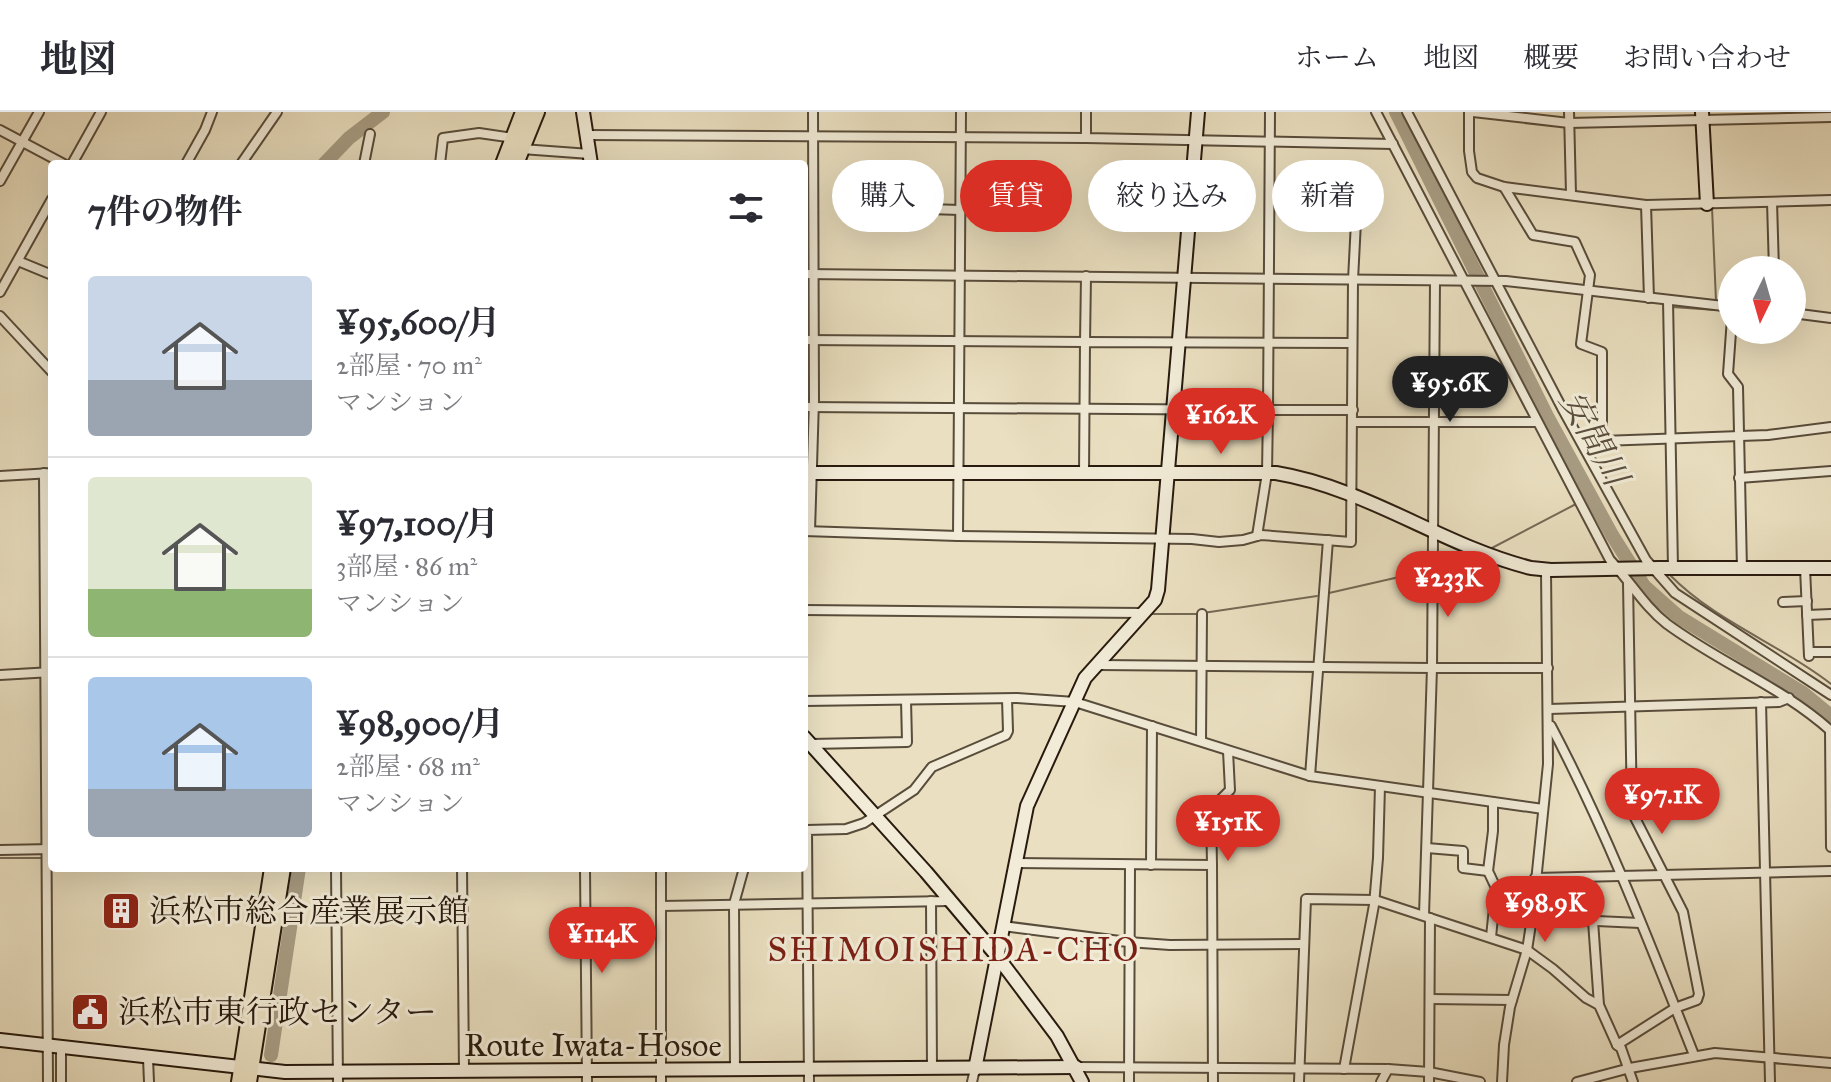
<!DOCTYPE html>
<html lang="ja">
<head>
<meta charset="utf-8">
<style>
	body { margin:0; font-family:"IM FELL Great Primer","Noto Serif JP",serif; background:#f2f2f3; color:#2b2b33; height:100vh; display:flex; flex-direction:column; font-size:30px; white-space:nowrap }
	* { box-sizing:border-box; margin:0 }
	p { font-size:26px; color:#7c7c81 }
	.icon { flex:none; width:44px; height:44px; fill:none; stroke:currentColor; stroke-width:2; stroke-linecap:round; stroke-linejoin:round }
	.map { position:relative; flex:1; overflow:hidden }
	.drawer { position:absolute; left:48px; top:48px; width:760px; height:712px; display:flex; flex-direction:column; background:#fff; border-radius:8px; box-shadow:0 8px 32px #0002 }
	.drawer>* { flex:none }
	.top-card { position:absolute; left:832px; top:48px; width:760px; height:72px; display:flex; gap:16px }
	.needle { width:52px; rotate:185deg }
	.buttons { position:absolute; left:1718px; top:144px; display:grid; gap:16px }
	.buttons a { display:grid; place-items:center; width:88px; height:88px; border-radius:50%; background:#fff; box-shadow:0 8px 32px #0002; font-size:40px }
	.price { position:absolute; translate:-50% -68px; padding:0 18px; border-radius:28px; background:#d93025; color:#fff; font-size:26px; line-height:52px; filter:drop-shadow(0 2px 4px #0008) }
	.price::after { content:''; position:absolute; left:50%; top:48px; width:24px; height:18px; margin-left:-12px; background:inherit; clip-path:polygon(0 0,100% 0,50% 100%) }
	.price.on { background:#222; color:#fff }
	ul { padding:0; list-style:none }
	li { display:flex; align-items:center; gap:24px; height:200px; padding:0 40px }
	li+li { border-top:2px solid #e1e1e2 }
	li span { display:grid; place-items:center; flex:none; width:224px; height:160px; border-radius:8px; color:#555 }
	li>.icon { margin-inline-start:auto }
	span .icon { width:96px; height:96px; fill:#fffc; stroke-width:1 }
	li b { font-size:34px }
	h2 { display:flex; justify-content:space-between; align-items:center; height:96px; padding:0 40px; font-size:34px }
	.tag { padding:0 28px; border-radius:36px; background:#fff; box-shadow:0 8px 32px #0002; font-size:28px; line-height:72px }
	.tag.on { background:#d93025; color:#fff }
	header { display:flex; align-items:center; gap:48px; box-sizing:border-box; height:112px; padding:0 40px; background:#fff; border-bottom:2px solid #e1e1e2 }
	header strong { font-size:38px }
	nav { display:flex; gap:44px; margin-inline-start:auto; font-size:28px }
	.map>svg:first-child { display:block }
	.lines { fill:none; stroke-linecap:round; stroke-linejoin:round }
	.stream { stroke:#756955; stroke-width:2 }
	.river { stroke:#a89d84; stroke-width:14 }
	.street-casing { stroke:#584c3b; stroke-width:12 }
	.secondary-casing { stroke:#281a0e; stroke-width:16 }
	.primary-casing { stroke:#281a0e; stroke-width:18 }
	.street { stroke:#f1ebd7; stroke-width:8 }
	.secondary { stroke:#f1ebd7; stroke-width:12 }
	.primary { stroke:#eae0c1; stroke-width:14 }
	.labels { text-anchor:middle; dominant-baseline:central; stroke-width:6; stroke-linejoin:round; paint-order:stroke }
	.poi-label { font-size:32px; fill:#281a0e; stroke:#f1ebd7; text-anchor:start }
	.street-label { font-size:32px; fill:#281a0e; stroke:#f1ebd7 }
	.water-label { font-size:34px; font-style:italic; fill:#5b4e3d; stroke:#f1ebd7 }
	.neighbourhood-label { font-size:34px; letter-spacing:2px; fill:#7a1f14; stroke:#f1ebd7 }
</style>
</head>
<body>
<header>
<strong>地図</strong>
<nav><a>ホーム</a><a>地図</a><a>概要</a><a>お問い合わせ</a></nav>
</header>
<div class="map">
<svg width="1831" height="970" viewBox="0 0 1831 970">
	<rect width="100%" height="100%" fill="#eae0c1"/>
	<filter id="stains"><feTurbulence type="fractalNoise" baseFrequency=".0025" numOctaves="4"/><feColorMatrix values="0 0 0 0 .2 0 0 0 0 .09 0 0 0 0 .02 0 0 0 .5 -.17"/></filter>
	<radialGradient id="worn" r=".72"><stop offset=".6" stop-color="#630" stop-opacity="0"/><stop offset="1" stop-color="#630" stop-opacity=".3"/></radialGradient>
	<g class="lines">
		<g class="stream">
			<path d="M1776,94L1831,93"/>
			<path d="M1716,189L1712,95L1769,94"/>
			<path d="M1672,195L1716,198"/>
			<path d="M1582,388L1591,384"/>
			<path d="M1490,437L1576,392"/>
			<path d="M1437,456L1472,443"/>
			<path d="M1670,463C1716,510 1780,532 1831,572"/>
			<path d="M1329,481L1430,458"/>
			<path d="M1203,501L1317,484"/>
			<path d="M1148,502H1197"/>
			<path d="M0,746H43"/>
		</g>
		<g class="river">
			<path d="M1396,0L1547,304L1612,423L1644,474L1679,505L1803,581L1831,604"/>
			<path d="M324,52L349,26L383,0"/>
			<path d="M271,943L299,756"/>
		</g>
		<defs>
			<g id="street">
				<path d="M1086,0V26L1393,32"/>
				<path d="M1270,0L1268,298H1353"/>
				<path d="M1376,0L1610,448C1630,469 1644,494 1667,512C1720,551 1782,575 1831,619"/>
				<path d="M1407,0L1562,296L1646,448L1675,481L1831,583"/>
				<path d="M1469,0V39L1472,60L1477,66L1504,75L1646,93L1831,88"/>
				<path d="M1473,0L1569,11L1831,5"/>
				<path d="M1569,0L1571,82"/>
				<path d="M0,18L64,52"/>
				<path d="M587,23L1086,26"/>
				<path d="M522,37L590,42"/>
				<path d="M72,52L101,0"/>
				<path d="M186,52L205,18L212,0"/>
				<path d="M241,52L277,0"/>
				<path d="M364,52L370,22"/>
				<path d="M440,52L443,26L479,21L513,26"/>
				<path d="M0,69L39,0"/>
				<path d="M1504,75L1533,123L1575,130L1590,163L1581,232L1602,240V329L1768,323L1831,315"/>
				<path d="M1772,90L1774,158"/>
				<path d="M1646,93L1649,186"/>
				<path d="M897,96L960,98"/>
				<path d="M18,149L52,163"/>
				<path d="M804,162L1506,169L1732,195"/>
				<path d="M1435,169L1432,556H1548"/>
				<path d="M0,180L52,87"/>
				<path d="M1668,188L1673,456"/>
				<path d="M1792,201L1831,206"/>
				<path d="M0,204L52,260"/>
				<path d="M1732,206L1728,262L1738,275L1742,457"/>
				<path d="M804,228L1085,230L1086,164"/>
				<path d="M804,295L1268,298L1267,361L1257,424"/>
				<path d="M1353,310H1537"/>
				<path d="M44,361L48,970"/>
				<path d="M1084,362L1085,230L1352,231"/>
				<path d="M0,364L52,361"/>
				<path d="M1739,366L1831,359"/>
				<path d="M804,419L958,424L1192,427L1219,430L1243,428L1261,423L1351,430L1353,168L1357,90"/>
				<path d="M810,419L814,288L813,0"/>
				<path d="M958,424L961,0"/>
				<path d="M1805,456L1809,544"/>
				<path d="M1783,490L1807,489"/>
				<path d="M804,498L1143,501"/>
				<path d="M1807,503L1831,502"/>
				<path d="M1809,540H1831"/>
				<path d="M1098,553L1432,556L1424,803"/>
				<path d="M0,563L52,560"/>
				<path d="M804,589L1017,586L1075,590L1310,664L1543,697"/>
				<path d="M1761,590L1770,970"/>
				<path d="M1549,597L1779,590L1789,586"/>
				<path d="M1551,614C1607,720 1650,832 1694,943"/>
				<path d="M1830,618L1831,735"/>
				<path d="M1201,629L1202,502"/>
				<path d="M811,632L907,630L906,588"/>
				<path d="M1310,664L1328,428"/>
				<path d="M1427,736L1463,739V756L1488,759"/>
				<path d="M0,738L52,737"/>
				<path d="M1015,751L1212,753L1213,970"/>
				<path d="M1151,753L1152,614"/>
				<path d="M1212,753L1211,697L1230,678L1228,639"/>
				<path d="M336,756L338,970"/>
				<path d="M462,756L464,959"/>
				<path d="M585,756L587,970"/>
				<path d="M661,756V970"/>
				<path d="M1535,766L1831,759"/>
				<path d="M931,789L932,957"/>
				<path d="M661,794L950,789"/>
				<path d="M1532,806L1640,811"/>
				<path d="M1593,809L1599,893"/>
				<path d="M1003,814L1128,830L1170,833L1303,832"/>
				<path d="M1491,825L1496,776L1488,759L1493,719V690"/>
				<path d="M1430,887L1512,888"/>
				<path d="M1617,933L1675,896L1697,888L1699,882L1683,800L1632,700L1628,471"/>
				<path d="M61,936V970"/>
				<path d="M148,946L149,970"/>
				<path d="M1076,955L1388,957L1429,960L1480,970"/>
				<path d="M1344,957L1374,793L1378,746L1380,674"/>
				<path d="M735,958L734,792L744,756"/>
				<path d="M809,970L807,718L846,717L864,711L914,678L932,655L1006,623L1008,619L1007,587"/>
				<path d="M972,970L975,957"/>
				<path d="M1129,970L1130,753"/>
				<path d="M1299,970L1306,787L1375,788L1527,838L1553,857L1586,886L1599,893L1617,933L1621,936L1633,970"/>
				<path d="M1381,970L1388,957"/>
				<path d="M1429,970L1430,806"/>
				<path d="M1502,970L1504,933L1510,895L1527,838L1533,799L1548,652L1546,458"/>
				<path d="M1577,970L1630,956L1715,941L1831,951"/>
			</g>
			<g id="secondary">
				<path d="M583,0L591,52"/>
				<path d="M1702,0L1707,92"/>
				<path d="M804,361H1276C1367,376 1443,434 1531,456L1551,458L1659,456H1831"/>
				<path d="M804,625L926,760L997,844L1057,924L1082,970"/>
				<path d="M0,928L285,960L1076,955"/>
				<path d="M975,957L1027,694L1085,566L1155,488L1158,478L1198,0"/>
			</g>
			<g id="primary">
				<path d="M503,52L523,0"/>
				<path d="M516,52L537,0"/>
				<path d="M239,970L272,756"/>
				<path d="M249,970L283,756"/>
			</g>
		</defs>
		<use href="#street" class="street-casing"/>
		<use href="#secondary" class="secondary-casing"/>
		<use href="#primary" class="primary-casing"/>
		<use href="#street" class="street"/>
		<use href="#secondary" class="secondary"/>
		<use href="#primary" class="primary"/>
	</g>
	<defs>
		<symbol id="building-square" viewBox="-11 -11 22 22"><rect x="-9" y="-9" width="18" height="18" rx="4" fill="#8f2418" stroke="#f1ebd7"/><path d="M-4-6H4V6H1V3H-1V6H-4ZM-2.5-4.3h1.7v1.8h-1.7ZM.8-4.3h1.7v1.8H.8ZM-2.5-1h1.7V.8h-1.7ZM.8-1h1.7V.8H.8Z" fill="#fff"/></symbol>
		<symbol id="civic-square" viewBox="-11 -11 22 22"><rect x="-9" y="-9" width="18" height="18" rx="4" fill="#8f2418" stroke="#f1ebd7"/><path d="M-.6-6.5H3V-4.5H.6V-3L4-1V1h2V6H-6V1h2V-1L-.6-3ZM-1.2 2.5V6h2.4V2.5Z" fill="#fff"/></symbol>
	</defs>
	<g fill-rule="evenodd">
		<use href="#building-square" x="99" y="777" width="44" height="44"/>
		<use href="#civic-square" x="68" y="878" width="44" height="44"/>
	</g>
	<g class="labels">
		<g class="poi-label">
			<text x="149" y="799">浜松市総合産業展示館</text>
			<text x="118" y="900">浜松市東行政センター</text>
		</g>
		<g class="street-label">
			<text x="593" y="933">Route Iwata-Hosoe</text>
		</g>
		<g class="water-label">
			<text transform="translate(1594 326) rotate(61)">安間川</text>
		</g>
		<g class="neighbourhood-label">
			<text x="954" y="837">SHIMOISHIDA-CHO</text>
		</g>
	</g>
	<rect width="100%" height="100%" filter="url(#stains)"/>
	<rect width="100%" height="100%" fill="url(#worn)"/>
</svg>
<div class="buttons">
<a><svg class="needle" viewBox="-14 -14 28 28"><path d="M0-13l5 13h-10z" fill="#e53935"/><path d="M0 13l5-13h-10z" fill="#7c7c81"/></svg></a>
</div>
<b class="price on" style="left:1450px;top:312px">¥95.6K</b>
<b class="price" style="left:1221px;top:344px">¥162K</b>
<b class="price" style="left:1448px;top:507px">¥233K</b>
<b class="price" style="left:1662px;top:724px">¥97.1K</b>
<b class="price" style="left:1228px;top:751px">¥151K</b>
<b class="price" style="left:1545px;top:832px">¥98.9K</b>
<b class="price" style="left:602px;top:863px">¥114K</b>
<div class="top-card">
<a class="tag">購入</a>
<a class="tag on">賃貸</a>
<a class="tag">絞り込み</a>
<a class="tag">新着</a>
</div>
<section class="drawer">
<h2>7件の物件<svg class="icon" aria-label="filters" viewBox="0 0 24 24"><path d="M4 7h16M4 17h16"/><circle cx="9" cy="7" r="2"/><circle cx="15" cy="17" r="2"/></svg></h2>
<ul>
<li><span style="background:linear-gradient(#c9d6e8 65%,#9aa5b1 0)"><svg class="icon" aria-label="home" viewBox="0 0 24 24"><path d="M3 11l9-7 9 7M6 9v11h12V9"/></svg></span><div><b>¥95,600/月</b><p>2部屋 · 70 m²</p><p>マンション</p></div></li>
<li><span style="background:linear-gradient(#dfe7d0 70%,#8fb573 0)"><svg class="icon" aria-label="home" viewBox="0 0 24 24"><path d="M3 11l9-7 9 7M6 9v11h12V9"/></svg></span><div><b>¥97,100/月</b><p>3部屋 · 86 m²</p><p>マンション</p></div></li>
<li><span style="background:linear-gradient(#a9c7e8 70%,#9aa5b1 0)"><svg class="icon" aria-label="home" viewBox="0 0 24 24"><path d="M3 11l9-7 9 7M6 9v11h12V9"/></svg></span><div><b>¥98,900/月</b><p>2部屋 · 68 m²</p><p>マンション</p></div></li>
</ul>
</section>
</div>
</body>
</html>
